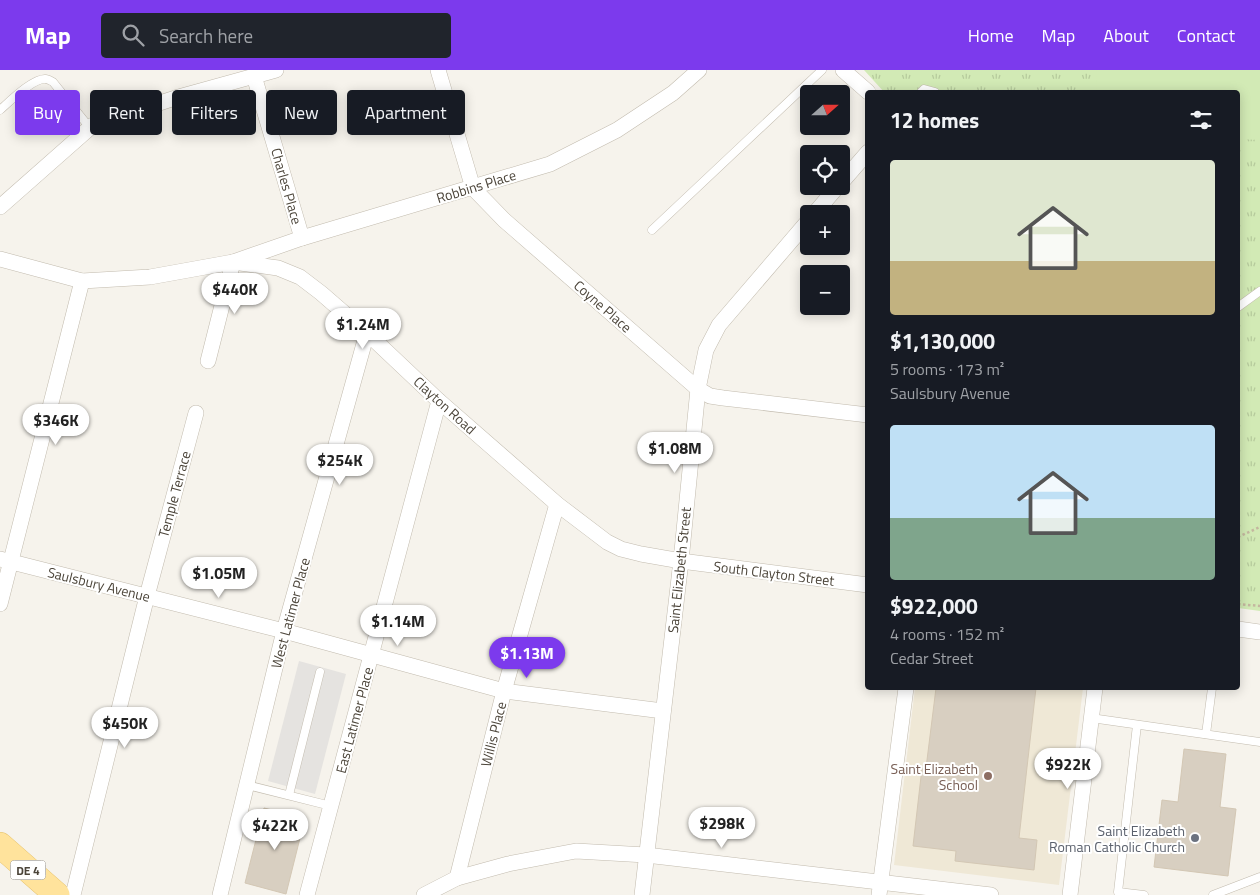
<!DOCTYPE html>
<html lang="en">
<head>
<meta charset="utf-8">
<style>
	body { margin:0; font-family:"Titillium Web",sans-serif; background:#20242c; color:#f1f3f6; height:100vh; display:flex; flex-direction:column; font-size:19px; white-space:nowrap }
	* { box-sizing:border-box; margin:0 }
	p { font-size:16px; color:#9ea1a6 }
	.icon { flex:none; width:28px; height:28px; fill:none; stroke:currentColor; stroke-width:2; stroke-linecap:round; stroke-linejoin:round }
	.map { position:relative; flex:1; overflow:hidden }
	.side { position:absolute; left:865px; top:20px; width:375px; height:600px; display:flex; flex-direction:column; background:#171b24; border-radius:5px; box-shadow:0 2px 12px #0003 }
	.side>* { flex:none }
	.guide { position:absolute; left:15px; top:20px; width:475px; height:45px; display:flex; gap:10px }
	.needle { width:32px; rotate:69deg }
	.controls { position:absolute; left:800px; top:15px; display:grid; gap:10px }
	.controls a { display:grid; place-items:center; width:50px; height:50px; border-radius:5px; background:#171b24; box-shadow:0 2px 12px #0003; font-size:25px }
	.price { position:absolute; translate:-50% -42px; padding:0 11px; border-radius:18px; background:#fff; color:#222; font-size:16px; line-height:32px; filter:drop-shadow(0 1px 2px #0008) }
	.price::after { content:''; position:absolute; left:50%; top:30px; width:15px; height:11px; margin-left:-8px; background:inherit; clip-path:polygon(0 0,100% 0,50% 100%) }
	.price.current { background:#7c3aed; color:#fff }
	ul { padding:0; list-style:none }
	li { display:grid; align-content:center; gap:10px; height:265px; padding:0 25px }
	li span { display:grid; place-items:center; height:155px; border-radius:5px; color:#555 }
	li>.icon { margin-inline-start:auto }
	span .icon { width:90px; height:90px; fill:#fffc; stroke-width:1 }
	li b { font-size:21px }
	h2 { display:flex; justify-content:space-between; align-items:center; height:60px; padding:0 25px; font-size:21px }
	.tag { padding:0 18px; border-radius:5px; background:#171b24; box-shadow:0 2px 12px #0003; font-size:18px; line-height:45px }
	.tag.current { background:#7c3aed; color:#fff }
	header { display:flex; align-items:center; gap:30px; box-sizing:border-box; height:70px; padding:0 25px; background:#7c3aed; color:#fff }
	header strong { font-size:24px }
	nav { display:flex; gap:28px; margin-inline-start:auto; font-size:18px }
	.search { width:350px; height:45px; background:#20242c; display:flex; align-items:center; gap:12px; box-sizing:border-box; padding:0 18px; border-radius:5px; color:#9ea1a6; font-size:19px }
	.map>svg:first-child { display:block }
	.education { fill:#efe8d6 }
	.park { fill:url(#park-tufts) }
	.pitch { fill:#d2eab5 }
	.parking { fill:#e5e3e0 }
	.building { fill:#d8cfc1; stroke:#d3c7b4 }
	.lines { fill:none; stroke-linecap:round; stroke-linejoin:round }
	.service-casing { stroke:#c2bbae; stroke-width:9 }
	.minor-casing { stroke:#c2bbae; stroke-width:16 }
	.primary-casing { stroke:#e6c16a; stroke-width:26 }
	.path { stroke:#c4b79f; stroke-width:2.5; stroke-dasharray:2.5 2.5; stroke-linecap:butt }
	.service { stroke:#fff; stroke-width:8 }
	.minor { stroke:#fff; stroke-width:15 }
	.primary { stroke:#ffe39c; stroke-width:25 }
	.education-dot { fill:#8d6e63; stroke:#fff; stroke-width:2 }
	.worship-dot { fill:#6b7280; stroke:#fff; stroke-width:2 }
	.labels { text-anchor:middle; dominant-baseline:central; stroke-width:4; stroke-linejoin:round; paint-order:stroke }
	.shield { fill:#fff; stroke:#817c74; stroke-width:1 }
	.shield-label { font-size:12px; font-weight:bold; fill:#4b4439 }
	.street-label { font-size:14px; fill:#4b4439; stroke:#fff }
	.education-label { font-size:14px; fill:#785e54; stroke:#fff; text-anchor:end }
	.worship-label { font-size:14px; fill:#5b616d; stroke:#fff; text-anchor:end }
</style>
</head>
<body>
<header>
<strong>Map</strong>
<div class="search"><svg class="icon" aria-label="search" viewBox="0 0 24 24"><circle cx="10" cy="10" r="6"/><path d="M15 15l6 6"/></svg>Search here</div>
<nav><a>Home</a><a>Map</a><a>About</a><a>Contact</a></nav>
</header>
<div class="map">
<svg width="1260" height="825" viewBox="0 0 1260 825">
	<defs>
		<pattern id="park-tufts" width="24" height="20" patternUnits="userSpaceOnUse" patternTransform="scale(1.25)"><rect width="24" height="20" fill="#d2eab5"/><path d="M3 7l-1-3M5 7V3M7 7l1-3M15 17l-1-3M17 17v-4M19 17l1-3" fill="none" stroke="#b6ca9c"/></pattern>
	</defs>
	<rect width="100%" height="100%" fill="#f6f3ec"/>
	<path class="education" d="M915,618H1083L1059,815L894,795Z"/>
	<path class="park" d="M864,0H1260V541L1238,538V22H884Z"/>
	<path class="pitch" d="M1097,0H1260V70L1238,69V22H1096Z"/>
	<path class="parking" d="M299,591L346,604L315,724L268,711Z"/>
	<g class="building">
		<path d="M936,618H1036L1019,768L1037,770L1034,800L955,791L956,781L913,776L922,698H926Z"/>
		<path d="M1184,679L1226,684L1220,737L1236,739L1228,806L1154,797L1162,730L1178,732Z"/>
		<path d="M264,738L305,748L286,824L245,813Z"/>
	</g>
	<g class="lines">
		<defs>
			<g id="service">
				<path d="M921,22L924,19L935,22"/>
				<path d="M0,40C9,32 34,7 46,9C48,9 51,11 53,12L90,58"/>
				<path d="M652,160L822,0"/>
				<path d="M1238,237L1260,221"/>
				<path d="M1091,648L1260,672"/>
				<path d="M1137,655L1118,822L1144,825"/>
				<path d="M1206,664L1212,618"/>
				<path d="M247,715L331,736"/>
				<path d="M289,725L320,602"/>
				<path d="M1213,825L1260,807"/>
			</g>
			<g id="minor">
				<path d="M438,0L473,118L504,150L698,319L710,326L723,328L868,345"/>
				<path d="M843,0L868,22"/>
				<path d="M254,6L302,168"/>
				<path d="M841,113L868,82"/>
				<path d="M0,137L93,55L175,28L276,0"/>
				<path d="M814,144L838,116"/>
				<path d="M0,189L82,211L150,207L233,192L278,198L300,207L321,223L367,263L439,331L557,434L607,472L621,479L641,484L681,491L868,515"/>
				<path d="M208,291L233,192L302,168L550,94L617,60L673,23L699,0"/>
				<path d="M0,489L284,561L504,621L663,641"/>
				<path d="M0,534L82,211"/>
				<path d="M1238,559L1260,562"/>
				<path d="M457,808L504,621L557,434"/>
				<path d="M73,825L147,526L196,343"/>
				<path d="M220,825L284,561L367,263"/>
				<path d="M307,825L439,331"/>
				<path d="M424,825L457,808L508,794L576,781L646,785L991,825"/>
				<path d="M642,825L681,491L698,319L706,280L719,255L809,150"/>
				<path d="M879,825L906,618"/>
				<path d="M1070,825L1095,618"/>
			</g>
			<path id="primary" d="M0,775L57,825"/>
		</defs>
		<use href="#service" class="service-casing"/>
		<use href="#minor" class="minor-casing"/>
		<use href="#primary" class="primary-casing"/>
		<g class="path">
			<path d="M1238,467L1260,457"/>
			<path d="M1238,534L1260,536"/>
		</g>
		<use href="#service" class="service"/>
		<use href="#minor" class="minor"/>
		<use href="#primary" class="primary"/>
	</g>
	<circle class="education-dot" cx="988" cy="706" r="5"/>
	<circle class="worship-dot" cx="1195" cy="768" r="5"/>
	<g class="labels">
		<rect class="shield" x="10.5" y="790.5" width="35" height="19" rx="4"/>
		<g class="shield-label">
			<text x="28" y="800">DE 4</text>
		</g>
		<g class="street-label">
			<text transform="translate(287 116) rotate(74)">Charles Place</text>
			<text transform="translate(476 116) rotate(-17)">Robbins Place</text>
			<text transform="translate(603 236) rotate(41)">Coyne Place</text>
			<text transform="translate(445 335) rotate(42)">Clayton Road</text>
			<text transform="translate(174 424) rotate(-75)">Temple Terrace</text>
			<text transform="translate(679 500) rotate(-84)">Saint Elizabeth Street</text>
			<text transform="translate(774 503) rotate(7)">South Clayton Street</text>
			<text transform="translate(99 514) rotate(14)">Saulsbury Avenue</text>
			<text transform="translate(290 543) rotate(-75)">West Latimer Place</text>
			<text transform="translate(354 650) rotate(-75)">East Latimer Place</text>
			<text transform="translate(493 664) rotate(-76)">Willis Place</text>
		</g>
		<g class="education-label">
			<text x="978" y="698">Saint Elizabeth<tspan x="978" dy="16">School</tspan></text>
		</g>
		<g class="worship-label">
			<text x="1185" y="760">Saint Elizabeth<tspan x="1185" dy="16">Roman Catholic Church</tspan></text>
		</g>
	</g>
</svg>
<div class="controls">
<a><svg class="needle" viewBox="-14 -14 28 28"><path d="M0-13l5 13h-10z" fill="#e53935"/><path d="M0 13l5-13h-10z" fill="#9ea1a6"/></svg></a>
<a><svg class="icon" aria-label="locate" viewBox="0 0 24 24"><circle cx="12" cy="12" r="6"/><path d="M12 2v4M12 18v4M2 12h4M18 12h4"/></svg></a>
<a>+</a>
<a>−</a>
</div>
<b class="price" style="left:235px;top:245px">$440K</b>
<b class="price" style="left:363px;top:280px">$1.24M</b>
<b class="price" style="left:56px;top:376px">$346K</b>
<b class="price" style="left:675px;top:404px">$1.08M</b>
<b class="price" style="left:340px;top:416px">$254K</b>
<b class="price" style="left:219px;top:529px">$1.05M</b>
<b class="price" style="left:398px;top:577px">$1.14M</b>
<b class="price current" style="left:527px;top:609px">$1.13M</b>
<b class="price" style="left:125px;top:679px">$450K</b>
<b class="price" style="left:1068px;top:720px">$922K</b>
<b class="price" style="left:722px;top:779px">$298K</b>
<b class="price" style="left:275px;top:781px">$422K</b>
<div class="guide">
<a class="tag current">Buy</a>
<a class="tag">Rent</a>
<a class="tag">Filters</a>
<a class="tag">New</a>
<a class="tag">Apartment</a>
</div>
<section class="side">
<h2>12 homes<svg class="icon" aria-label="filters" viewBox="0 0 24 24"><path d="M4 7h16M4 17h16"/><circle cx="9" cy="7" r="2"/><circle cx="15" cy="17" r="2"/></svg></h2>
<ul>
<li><span style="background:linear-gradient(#dfe7d0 65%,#c2b280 0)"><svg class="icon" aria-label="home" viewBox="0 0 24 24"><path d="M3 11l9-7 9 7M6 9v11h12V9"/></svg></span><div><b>$1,130,000</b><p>5 rooms · 173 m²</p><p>Saulsbury Avenue</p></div></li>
<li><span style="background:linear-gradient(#bfe0f5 60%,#7fa58c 0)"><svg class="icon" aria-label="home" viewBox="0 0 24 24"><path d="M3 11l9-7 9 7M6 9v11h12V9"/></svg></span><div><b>$922,000</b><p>4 rooms · 152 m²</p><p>Cedar Street</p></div></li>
</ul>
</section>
</div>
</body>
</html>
